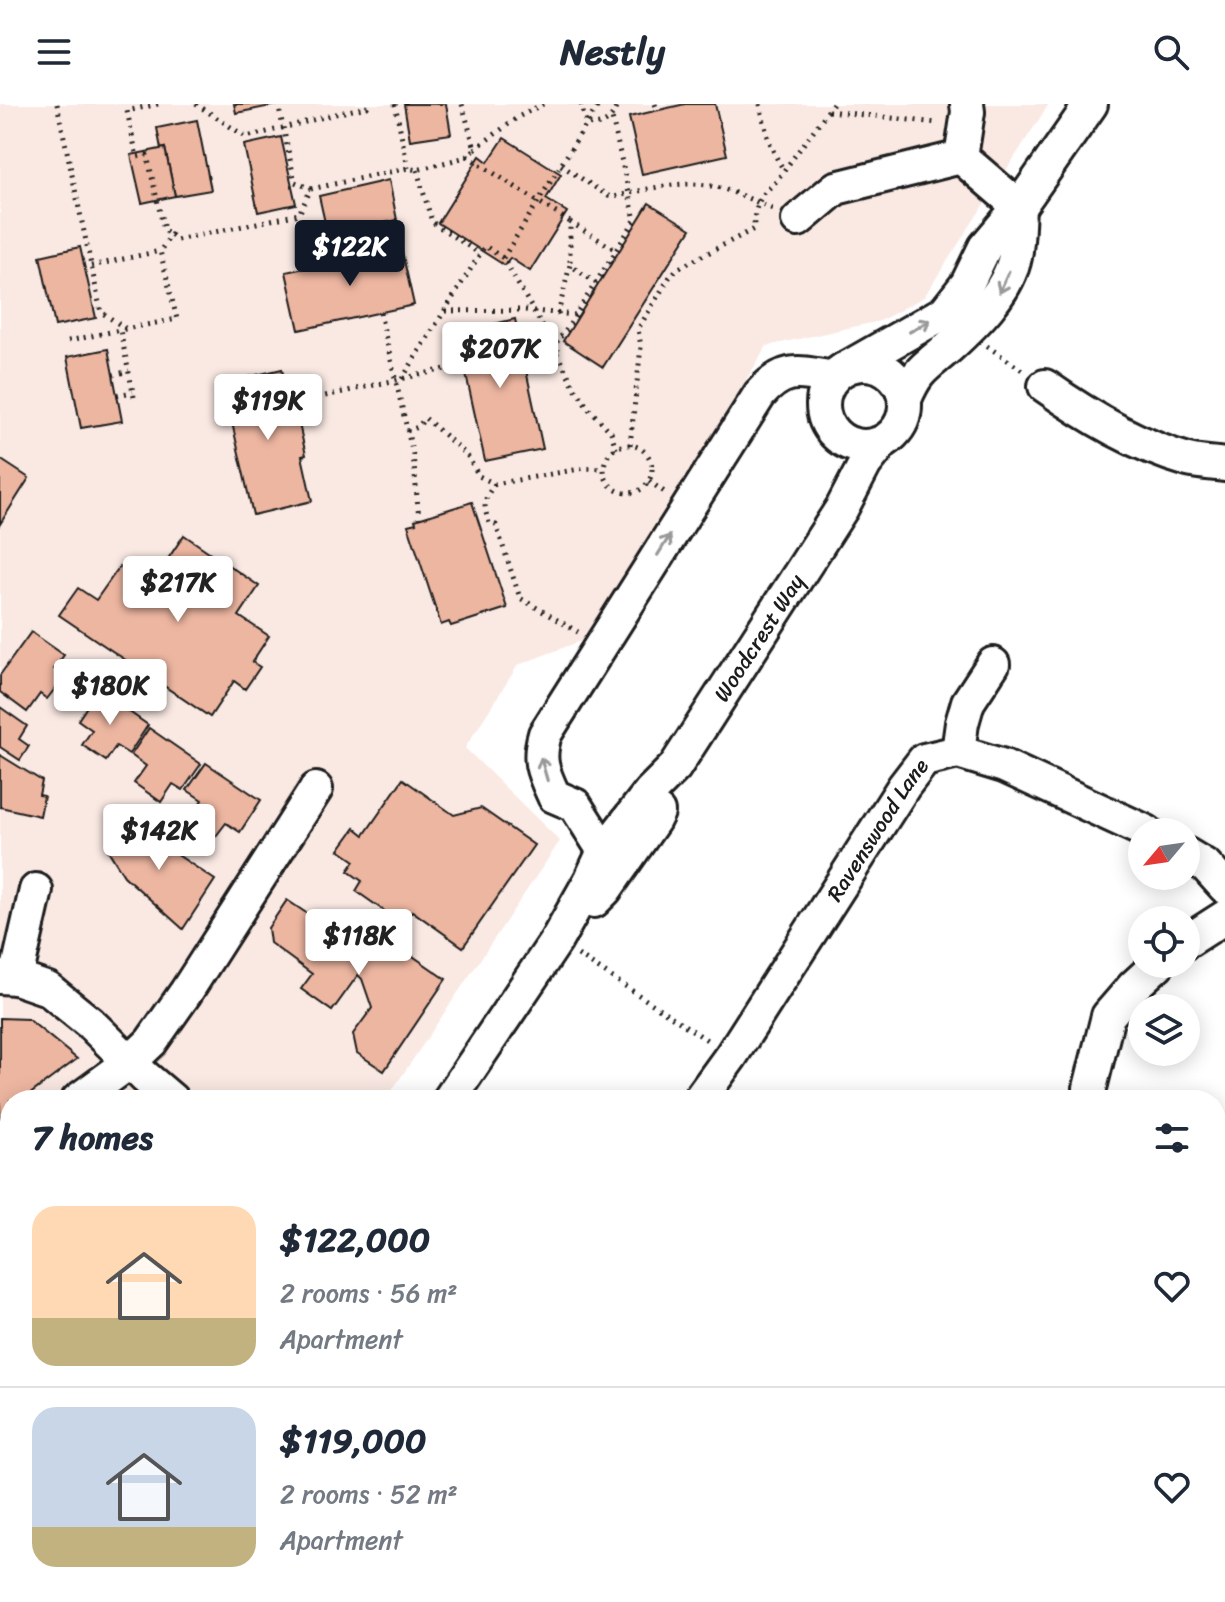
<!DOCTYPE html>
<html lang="en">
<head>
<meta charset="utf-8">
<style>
	body { margin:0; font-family:Sriracha,sans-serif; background:#f6f6f7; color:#1f2937; height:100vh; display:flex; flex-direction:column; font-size:30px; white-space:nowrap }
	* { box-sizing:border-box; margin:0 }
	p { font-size:26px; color:#747a83 }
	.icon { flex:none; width:44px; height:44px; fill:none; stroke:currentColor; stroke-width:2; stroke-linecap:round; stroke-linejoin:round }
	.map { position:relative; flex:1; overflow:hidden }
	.side { position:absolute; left:0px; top:986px; width:1226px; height:512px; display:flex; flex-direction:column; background:#fff; border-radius:32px 32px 0 0; box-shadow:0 4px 20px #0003 }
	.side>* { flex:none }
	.needle { width:52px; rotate:241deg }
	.tools { position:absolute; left:1128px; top:714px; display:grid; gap:16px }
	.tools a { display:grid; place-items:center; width:72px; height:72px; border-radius:50%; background:#fff; box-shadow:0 4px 20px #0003; font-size:40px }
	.price { position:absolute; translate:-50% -68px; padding:0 18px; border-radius:8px; background:#fff; color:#222; font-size:26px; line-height:52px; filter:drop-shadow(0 2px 4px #0008) }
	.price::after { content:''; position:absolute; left:50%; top:48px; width:24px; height:18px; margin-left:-12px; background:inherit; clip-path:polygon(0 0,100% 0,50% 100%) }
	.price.on { background:#111827; color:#fff }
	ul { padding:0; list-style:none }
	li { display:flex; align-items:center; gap:24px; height:200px; padding:0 32px }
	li+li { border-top:2px solid #e0e1e3 }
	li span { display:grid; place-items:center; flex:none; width:224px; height:160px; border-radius:24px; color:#555 }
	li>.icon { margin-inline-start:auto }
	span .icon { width:96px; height:96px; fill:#fffc; stroke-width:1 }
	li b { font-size:34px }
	h2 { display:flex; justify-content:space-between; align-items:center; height:96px; padding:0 32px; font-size:34px }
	header { display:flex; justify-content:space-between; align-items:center; height:104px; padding:0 32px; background:#fff; font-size:36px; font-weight:700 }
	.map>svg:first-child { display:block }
	.built { fill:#fae9e3 }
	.building { fill:#edb6a1; stroke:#1c1c1c; stroke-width:2 }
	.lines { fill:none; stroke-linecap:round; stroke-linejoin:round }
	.minor-casing { stroke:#1c1c1c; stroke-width:38 }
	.path { stroke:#1c1c1c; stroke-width:5; stroke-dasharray:2 6; stroke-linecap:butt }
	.minor { stroke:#fff; stroke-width:32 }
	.oneway { stroke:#999 }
	.labels { text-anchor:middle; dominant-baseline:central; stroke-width:6; stroke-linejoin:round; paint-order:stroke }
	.street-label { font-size:22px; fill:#1c1c1c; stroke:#fff }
</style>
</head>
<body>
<header><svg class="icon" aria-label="menu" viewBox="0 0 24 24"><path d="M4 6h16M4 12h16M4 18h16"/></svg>Nestly<svg class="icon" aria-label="search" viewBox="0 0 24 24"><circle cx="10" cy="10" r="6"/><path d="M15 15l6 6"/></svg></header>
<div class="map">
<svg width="1225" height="1498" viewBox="0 0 1225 1498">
	<rect width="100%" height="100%" fill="#fff"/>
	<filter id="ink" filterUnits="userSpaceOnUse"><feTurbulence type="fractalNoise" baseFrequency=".0125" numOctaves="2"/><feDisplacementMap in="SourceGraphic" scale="16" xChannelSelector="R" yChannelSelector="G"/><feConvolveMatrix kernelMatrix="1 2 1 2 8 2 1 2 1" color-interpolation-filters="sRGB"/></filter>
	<g filter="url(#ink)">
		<path class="built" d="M0,0H1049L924,193L880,217L767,242L674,393L581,537L518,561L465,644L560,737L391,988L380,996H10V1276L0,1283Z"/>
		<g class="building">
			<path d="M234,0H276V1L236,9Z"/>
			<path d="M404,0H446L451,30L410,36Z"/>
			<path d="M685,0H715L727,51L642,70L629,13Z"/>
			<path d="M197,16L211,86L175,92L165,44L161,45L157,24Z"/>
			<path d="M281,33L296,100L258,108L244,41Z"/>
			<path d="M504,34L561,70L546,95L567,108L530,167L510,154L504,161L438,119L480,52L488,58Z"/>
			<path d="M165,44L175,92L142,99L131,51Z"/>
			<path d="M389,76L397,116L328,132L319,92Z"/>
			<path d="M649,99L691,125L603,263L563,237Z"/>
			<path d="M80,143L96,214L55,222L40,152Z"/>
			<path d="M401,143L414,201L299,226L286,168Z"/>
			<path d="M515,215L543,345L485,357L457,229Z"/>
			<path d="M108,245L122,317L81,324L67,253Z"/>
			<path d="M282,265L288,294L293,293L306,351L302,352L312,397L253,411L223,279Z"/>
			<path d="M0,355L29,374L0,420Z"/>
			<path d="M472,398L507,504L451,522L449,518L441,521L408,421L416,419L415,416Z"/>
			<path d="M184,431L259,482L239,512L269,532L252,558L260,563L245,585L234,577L210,613L59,511L78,484L96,496L120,462L125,466L129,460L153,477Z"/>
			<path d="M31,528L64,551L54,565L64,573L47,595L40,590L27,608L0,588V571Z"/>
			<path d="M98,586L148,621L129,650L116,642L106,657L82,641L92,626L78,616Z"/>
			<path d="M0,603L27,622L19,635L29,642L20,656L0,643Z"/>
			<path d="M149,624L201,660L183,686L173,680L161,698L134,679L146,662L131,651Z"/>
			<path d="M0,651L42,677L39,691L44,692L40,712L0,703Z"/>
			<path d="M206,659L261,696L240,728L226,719L216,732L190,714L202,696L187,686Z"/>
			<path d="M403,675L454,711L481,704L534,741L463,843L412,807L403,820L356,787L362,777L348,767L355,757L339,746L355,724L364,731Z"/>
			<path d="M118,711L215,776L183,825L124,772L108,746Z"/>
			<path d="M287,796L342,833L356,813L446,875L384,967L357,949L353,930L372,904L362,875L358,871L332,907L301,885L312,870L270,839L268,824Z"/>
			<path d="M0,914L28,915L77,955L29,991L33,996H10V1016L0,1023Z"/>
			<path d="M10,1072V1138L0,1123V1079Z"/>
			<path d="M218,1488H275L283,1498H226Z"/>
			<path d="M377,1488H442L428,1498H384Z"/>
			<path d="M753,1488H792L800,1498H740Z"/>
		</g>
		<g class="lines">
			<defs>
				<g id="minor">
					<path d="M961,53L1019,103"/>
					<path d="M961,53L968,8L967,0"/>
					<path d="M798,116L836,84L961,53"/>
					<circle cx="864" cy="301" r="41"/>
					<path d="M852,261L945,208L967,180L985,143L1019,103L1091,0"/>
					<path d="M1045,282C1089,313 1136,341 1188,356C1200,359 1213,359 1225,361"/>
					<path d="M905,295C918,264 925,264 949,243C974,220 1008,188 1015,153C1018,137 1018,119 1019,103"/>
					<path d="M958,648L962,619L968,598L993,560"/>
					<path d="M604,747L575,701L554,692C543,668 537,657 545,630L760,290C785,262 799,268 833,274"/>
					<path d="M1186,750L1206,762L1225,783"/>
					<path d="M594,797L605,786L654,716L658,708"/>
					<path d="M1186,838L1225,813"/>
					<path d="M0,873L16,874L48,885L90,919L145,973L172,996"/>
					<path d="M16,874L36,786"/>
					<path d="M1090,984L1108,912L1134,882L1158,860"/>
					<path d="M78,996L130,958L151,938L186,888L316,685"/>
					<path id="s1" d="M449,996L556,837L591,775L604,747L650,688L675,663L842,404L865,360L881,340"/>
					<path id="s2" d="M699,996L731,952L904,682L924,656L958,648L1004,662L1147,728"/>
					<path d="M0,1053L10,1046"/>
					<path d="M1216,1180H1225"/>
					<path d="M0,1325L10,1318"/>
					<path d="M0,1376L10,1368"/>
					<path d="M161,1488L172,1498"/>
					<path d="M556,1488L563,1498"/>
					<path d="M107,1498L121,1488"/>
					<path d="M641,1498L654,1488"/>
				</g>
			</defs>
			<use href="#minor" class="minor-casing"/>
			<g class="path">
				<path d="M57,0L101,208L125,224"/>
				<path d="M158,0L127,7L137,53L147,51L164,126L171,131"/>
				<path d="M196,0L246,33C287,24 326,11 367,3L369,0"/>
				<path d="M278,0L295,78L311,85"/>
				<path d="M395,0L408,64"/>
				<path d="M581,0L586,20C603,23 613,16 617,0"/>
				<path d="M655,0L656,3"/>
				<path d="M760,0C765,24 770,46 784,66"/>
				<path d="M828,7L937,19"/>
				<path d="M475,45L518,13L543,0"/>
				<path d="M467,52L570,118V161"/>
				<path d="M561,61L608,92L614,93C647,85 686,74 720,84C738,89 756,98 773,105"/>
				<path d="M417,66L432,118L480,150"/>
				<path d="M570,118L616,146"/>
				<path d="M503,154L599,0"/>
				<path d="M91,162L160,147"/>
				<path d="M445,207L524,206L575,211"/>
				<path d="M380,209L413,351L419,414"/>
				<path d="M558,210L570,161L596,179"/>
				<path d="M68,237L120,226"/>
				<path d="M987,242L1025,268"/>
				<path d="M557,247V235L563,231L635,116L612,14"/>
				<path d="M113,271L129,267"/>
				<path d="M402,275L485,142L503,154L541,220L575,284L589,305L611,328L616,345"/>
				<path d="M117,291L133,288"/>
				<path d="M134,293L120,226L177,215L160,147L171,131L177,136L299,110L311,85L408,64L417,66L466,53L475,45L462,0"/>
				<path d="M294,299L463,261"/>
				<path d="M407,327L418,323L425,314L467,351L479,372L495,380L585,364L604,365"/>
				<path d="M630,341L641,243L638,225L669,174L677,165L754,125C753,107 759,91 774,80L833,0"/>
				<circle cx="628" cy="365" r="24"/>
				<path d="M649,377L667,390"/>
				<path d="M495,380C483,395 483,401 489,419L496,421L520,494L578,528"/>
				<path d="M578,851L710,938"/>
			</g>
			<use href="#minor" class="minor"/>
		</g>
		<defs><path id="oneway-shaft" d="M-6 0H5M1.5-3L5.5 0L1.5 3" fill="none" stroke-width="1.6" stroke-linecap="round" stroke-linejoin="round" transform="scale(2)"/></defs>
		<g class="oneway">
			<use href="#oneway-shaft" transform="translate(1004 178) rotate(114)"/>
			<use href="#oneway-shaft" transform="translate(920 222) rotate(-30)"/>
			<use href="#oneway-shaft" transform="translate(664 441) rotate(-58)"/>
			<use href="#oneway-shaft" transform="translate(544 665) rotate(-106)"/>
		</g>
	</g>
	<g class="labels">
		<g class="street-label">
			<text stroke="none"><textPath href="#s1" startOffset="558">Woodcrest Way</textPath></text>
			<text stroke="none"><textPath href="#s2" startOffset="324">Ravenswood Lane</textPath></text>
		</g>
	</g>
</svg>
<div class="tools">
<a><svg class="needle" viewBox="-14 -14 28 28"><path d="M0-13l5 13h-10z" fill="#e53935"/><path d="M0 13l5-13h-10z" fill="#747a83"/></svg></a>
<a><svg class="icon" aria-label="locate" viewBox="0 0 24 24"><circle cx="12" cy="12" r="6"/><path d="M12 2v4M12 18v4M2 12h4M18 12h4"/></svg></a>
<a><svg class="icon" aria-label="layers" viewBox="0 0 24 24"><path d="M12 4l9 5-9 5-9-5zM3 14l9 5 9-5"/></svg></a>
</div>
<b class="price on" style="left:350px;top:184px">$122K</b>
<b class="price" style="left:500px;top:286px">$207K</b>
<b class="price" style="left:268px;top:338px">$119K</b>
<b class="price" style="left:178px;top:520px">$217K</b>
<b class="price" style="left:110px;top:623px">$180K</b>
<b class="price" style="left:159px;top:768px">$142K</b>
<b class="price" style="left:359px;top:873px">$118K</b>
<section class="side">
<h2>7 homes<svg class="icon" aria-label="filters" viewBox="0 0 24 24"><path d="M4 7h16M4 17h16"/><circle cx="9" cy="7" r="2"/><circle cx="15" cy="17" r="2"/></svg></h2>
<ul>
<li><span style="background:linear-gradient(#ffd9b3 70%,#c2b280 0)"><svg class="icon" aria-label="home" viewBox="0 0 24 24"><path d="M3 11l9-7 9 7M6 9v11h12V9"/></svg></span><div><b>$122,000</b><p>2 rooms · 56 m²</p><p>Apartment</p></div><svg class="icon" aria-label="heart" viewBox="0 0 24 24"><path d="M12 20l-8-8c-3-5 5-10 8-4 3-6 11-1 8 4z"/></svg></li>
<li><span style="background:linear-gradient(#c9d6e8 75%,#c2b280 0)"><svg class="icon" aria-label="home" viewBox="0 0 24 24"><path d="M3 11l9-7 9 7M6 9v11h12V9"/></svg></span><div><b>$119,000</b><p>2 rooms · 52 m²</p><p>Apartment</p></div><svg class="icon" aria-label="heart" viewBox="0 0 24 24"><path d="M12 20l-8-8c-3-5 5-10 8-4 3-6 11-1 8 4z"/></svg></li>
</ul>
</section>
</div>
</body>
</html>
